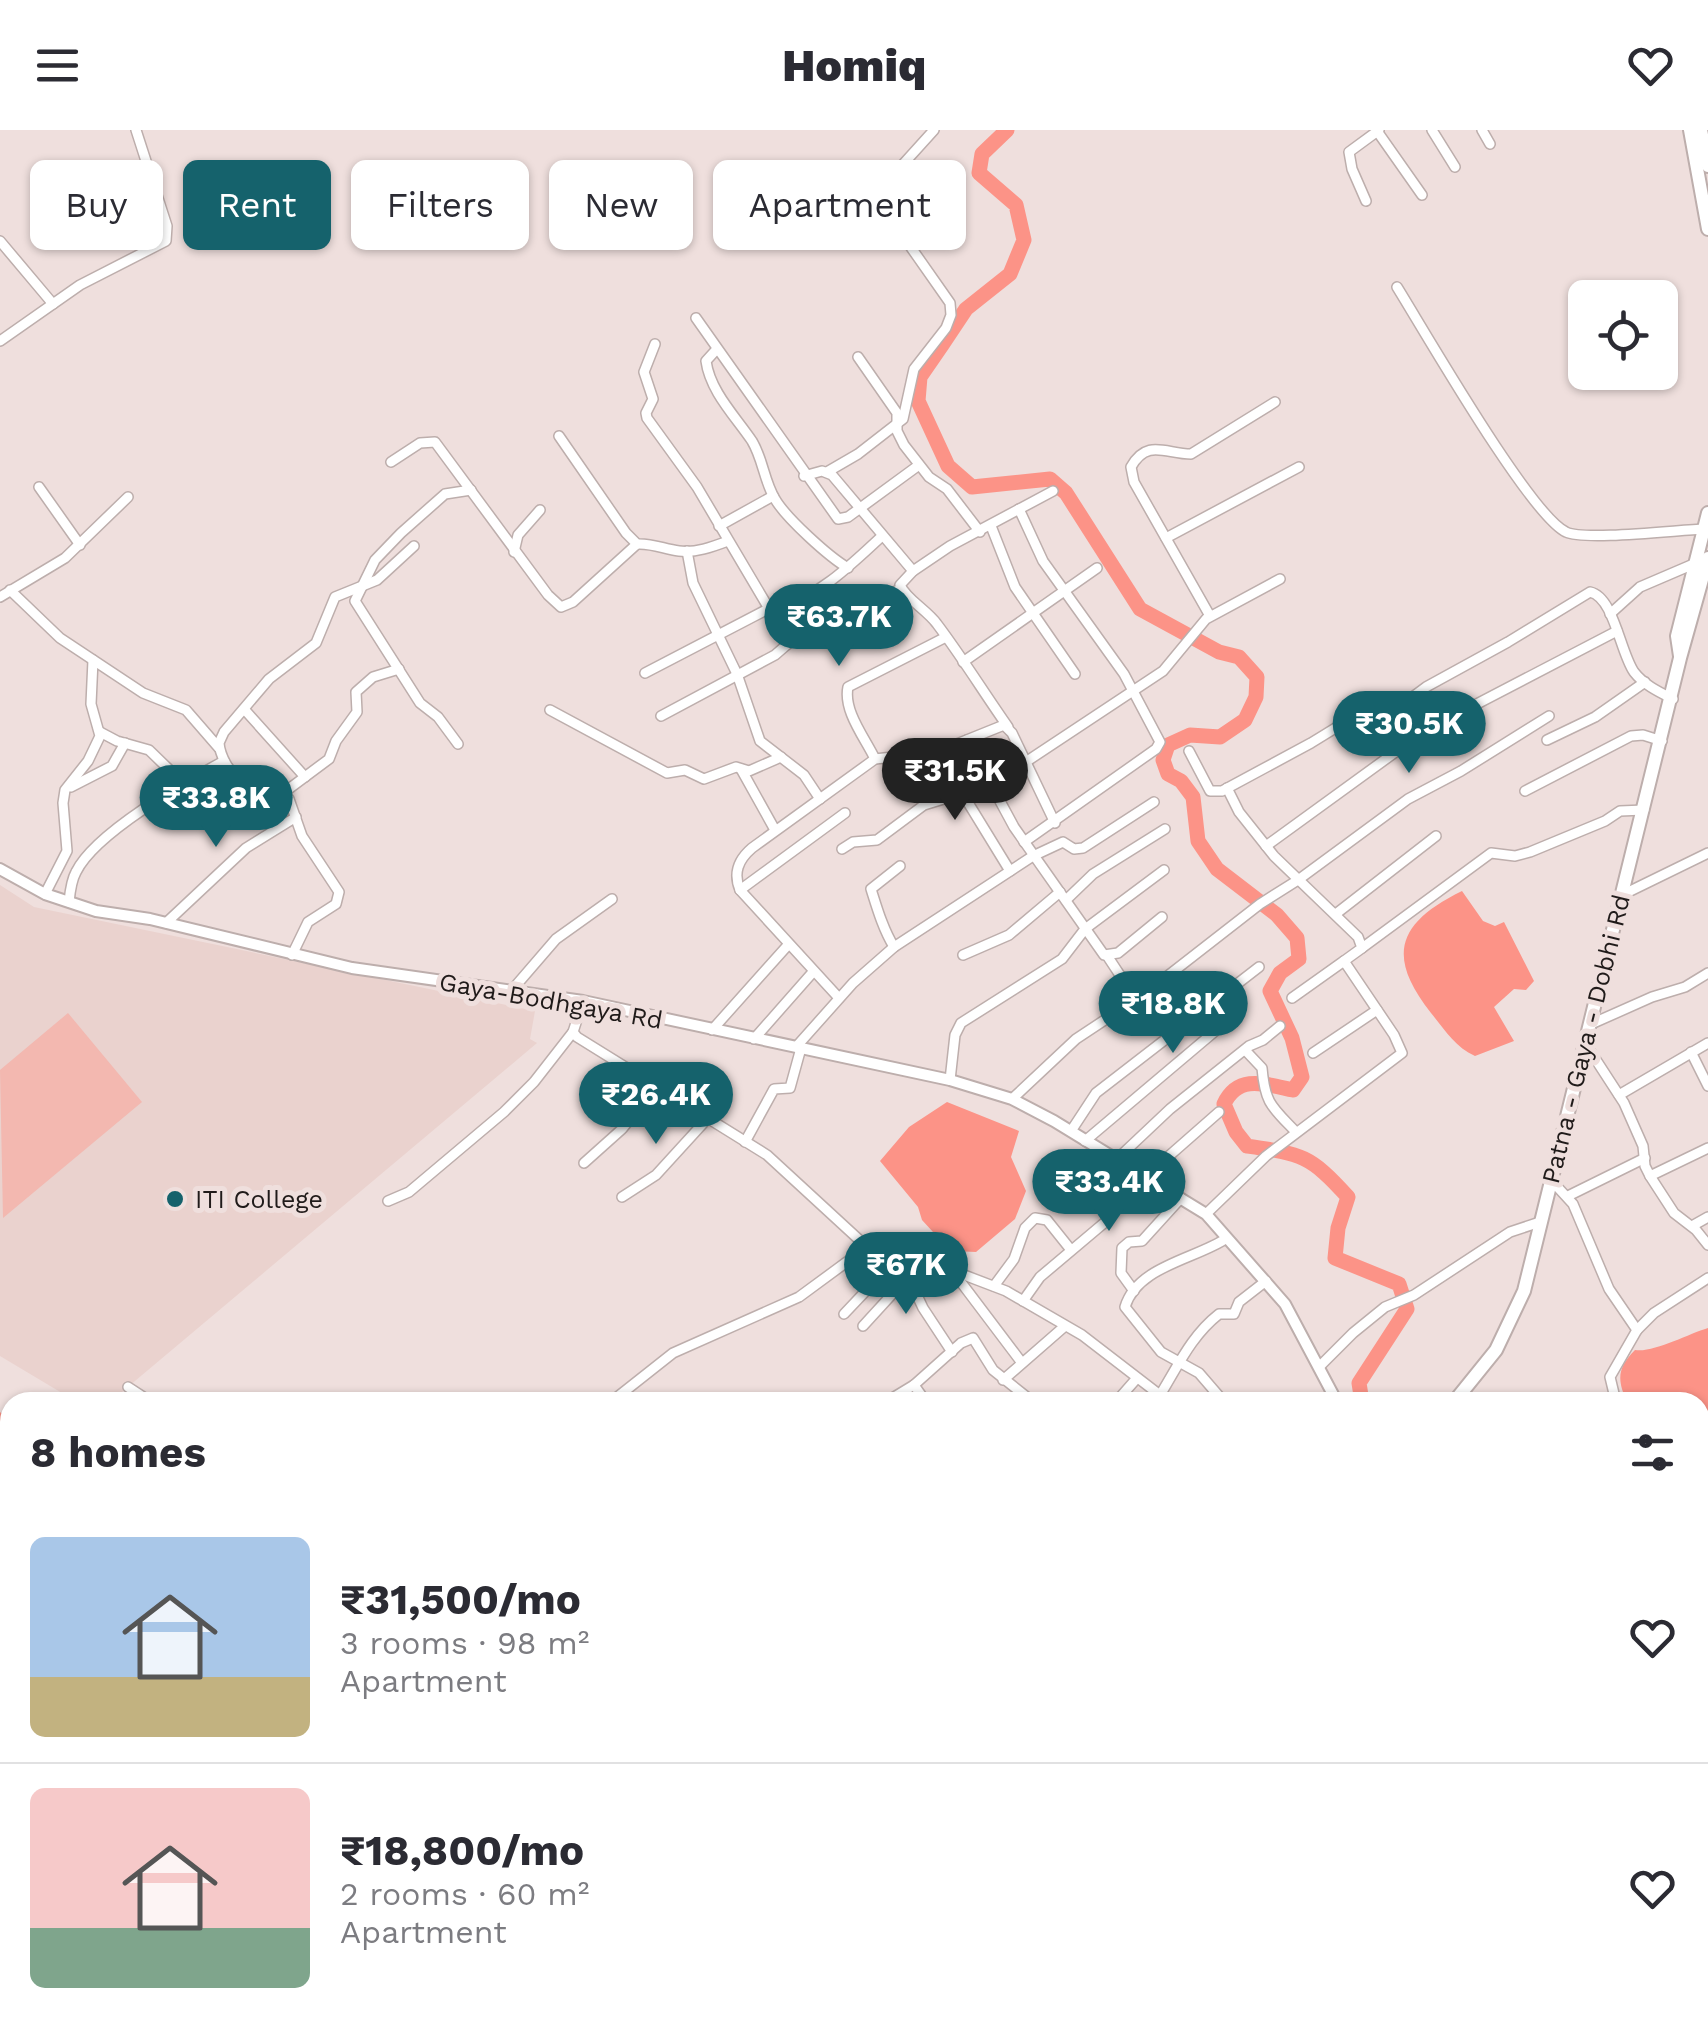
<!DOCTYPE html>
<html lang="en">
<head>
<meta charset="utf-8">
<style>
	body { margin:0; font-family:"Work Sans",sans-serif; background:#f7f7f7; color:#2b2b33; height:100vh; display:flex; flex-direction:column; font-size:38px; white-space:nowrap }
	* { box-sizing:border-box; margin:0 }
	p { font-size:32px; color:#7c7c81 }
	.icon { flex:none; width:55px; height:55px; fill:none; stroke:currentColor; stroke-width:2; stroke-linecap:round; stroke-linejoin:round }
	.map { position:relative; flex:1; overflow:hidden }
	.side { position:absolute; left:0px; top:1262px; width:1710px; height:642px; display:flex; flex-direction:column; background:#fff; border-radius:30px 30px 0 0; box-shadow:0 2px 8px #0004 }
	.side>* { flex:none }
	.guide { position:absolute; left:30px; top:30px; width:1000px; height:90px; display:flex; gap:20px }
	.fabs { position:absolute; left:1568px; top:150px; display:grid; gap:20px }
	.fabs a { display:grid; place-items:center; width:110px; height:110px; border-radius:15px; background:#fff; box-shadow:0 2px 8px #0004; font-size:50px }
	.price { position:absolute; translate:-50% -85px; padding:0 22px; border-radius:35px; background:#15626c; color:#fff; font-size:32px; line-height:65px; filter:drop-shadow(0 2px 5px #0008) }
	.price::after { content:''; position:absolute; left:50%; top:60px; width:30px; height:22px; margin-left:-15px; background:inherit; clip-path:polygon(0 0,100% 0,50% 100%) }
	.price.active { background:#222; color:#fff }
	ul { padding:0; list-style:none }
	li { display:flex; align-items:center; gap:30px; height:250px; padding:0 30px }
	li+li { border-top:2px solid #e1e1e2 }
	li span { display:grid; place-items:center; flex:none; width:280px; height:200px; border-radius:15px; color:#555 }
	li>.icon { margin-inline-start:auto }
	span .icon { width:120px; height:120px; fill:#fffc; stroke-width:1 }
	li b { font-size:42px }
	h2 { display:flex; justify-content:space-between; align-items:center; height:120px; padding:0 30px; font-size:42px }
	.tag { padding:0 35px; border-radius:15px; background:#fff; box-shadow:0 2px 8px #0004; font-size:35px; line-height:90px }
	.tag.active { background:#15626c; color:#fff }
	header { display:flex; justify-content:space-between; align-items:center; height:130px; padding:0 30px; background:#fff; font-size:45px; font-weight:800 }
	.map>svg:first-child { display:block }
	.built { fill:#ead2ce }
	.green { fill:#f3b8b0 }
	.water { fill:#fc9387 }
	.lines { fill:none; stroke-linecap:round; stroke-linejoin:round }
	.river { stroke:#fc9387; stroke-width:15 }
	.minor-casing { stroke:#bdaeac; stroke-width:12 }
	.tertiary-casing { stroke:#bdaeac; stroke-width:14 }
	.primary-casing { stroke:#bdaeac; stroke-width:16 }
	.minor { stroke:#fff; stroke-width:9 }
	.tertiary { stroke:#fff; stroke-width:10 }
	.primary { stroke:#fff; stroke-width:12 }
	.poi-dot { fill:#15626c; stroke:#efdfdd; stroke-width:4 }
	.labels { text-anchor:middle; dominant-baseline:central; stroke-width:10; stroke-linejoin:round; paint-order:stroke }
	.street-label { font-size:25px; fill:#201b1a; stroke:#efdfdd }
	.poi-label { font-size:25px; fill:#201b1a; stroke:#efdfdd; text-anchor:start }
</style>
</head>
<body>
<header><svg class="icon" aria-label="menu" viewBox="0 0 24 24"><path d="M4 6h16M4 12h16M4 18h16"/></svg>Homiq<svg class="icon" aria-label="heart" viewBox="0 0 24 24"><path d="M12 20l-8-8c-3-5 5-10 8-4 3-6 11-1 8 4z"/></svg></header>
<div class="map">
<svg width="1708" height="1904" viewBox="0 0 1708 1904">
	<rect width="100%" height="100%" fill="#efdfdd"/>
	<path class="built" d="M0,755L34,777L535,881L530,909L537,913L110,1272H77L0,1226Z"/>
	<path class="green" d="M68,883L142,972L3,1088L0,940Z"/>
	<g class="water">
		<path d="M1462,761L1483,791L1495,796L1504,792L1534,851L1526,860L1514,859L1494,877L1514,911L1475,926C1455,917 1445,900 1431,883C1386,826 1397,793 1462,761Z"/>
		<path d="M947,972L1019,1001L1011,1027L1026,1061L1015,1089L976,1122L954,1121L943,1107L933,1102L922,1090L918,1077L880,1031L909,997Z"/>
		<path d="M1708,1198V1411L1700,1404V1272H1627C1617,1250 1617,1238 1635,1220C1653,1223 1688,1204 1708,1198Z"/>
		<path d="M0,1282L10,1291V1895H637L648,1904H0Z"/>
	</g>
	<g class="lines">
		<path class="river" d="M1007,0L982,24L979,43L1016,75L1024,110L1010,144L966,179L942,215L920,247L918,271L948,336L972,357L1050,349L1066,363L1140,479L1219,522L1239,527L1257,547L1256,567L1245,590L1220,607L1190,605L1168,615L1163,630L1168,644L1181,651L1193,667L1198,711L1217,739L1277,785L1297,808L1299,829L1280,843L1270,861L1292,908L1302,947L1293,960C1265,954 1238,944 1224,974L1236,1002L1247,1016C1302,1024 1310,1025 1348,1067L1338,1098L1335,1128L1399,1154L1407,1179L1359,1253L1362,1272"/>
		<defs>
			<g id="minor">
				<path d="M1432,0L1455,37"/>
				<path d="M1482,0L1490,14"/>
				<path d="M1377,1L1422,65"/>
				<path d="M1366,71L1352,39L1349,22L1379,0"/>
				<path d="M0,111L53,174"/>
				<path d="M1397,157C1425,202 1530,385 1566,402C1584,411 1677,400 1704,399"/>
				<path d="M696,188L838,389L848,387L919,335"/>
				<path d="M0,211L80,155L166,111L167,96L136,0"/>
				<path d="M655,214L644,242L653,269L646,283L647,288L697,357L787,509L795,511L803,508L900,459"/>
				<path d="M716,220L706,231C710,261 735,286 752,311C763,329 764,351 775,369C786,388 829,427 848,438"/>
				<path d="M858,227L897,283V301L904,315L929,347L947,359L980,402"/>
				<path d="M559,306L626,403L637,414C652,413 664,419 679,421C696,423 712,417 728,411"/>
				<path d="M391,332L420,313L435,312L548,465L561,477L573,472L637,414"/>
				<path d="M827,342L858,324L903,289L914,239L946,198L951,185L950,173L903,106L870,84L859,67L896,42L934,0"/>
				<path d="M804,346L822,341L832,345L913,441"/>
				<path d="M39,357L80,415"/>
				<path d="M1019,379L1043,431L1124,544L1160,612L1156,619L1024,712"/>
				<path d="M719,396L773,366"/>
				<path d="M991,396L1015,457L1075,544"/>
				<path d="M1166,408L1299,337"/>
				<path d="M687,421L693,453L737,544L760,611L804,645L820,669"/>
				<path d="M514,422L518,405L540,380"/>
				<path d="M10,460L60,508L143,563L186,580L219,618"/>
				<path d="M0,467L65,428L128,367"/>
				<path d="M771,483C817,467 847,439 882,406"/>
				<path d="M1610,484L1640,457L1696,433"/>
				<path d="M1210,486L1134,352L1131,337C1147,308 1166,324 1191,324L1275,272"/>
				<path d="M963,532L1097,438"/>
				<path d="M645,543L768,479"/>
				<path d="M244,579L305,647"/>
				<path d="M550,580L667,643L685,640L704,649L736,637L749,641L781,627"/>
				<path d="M661,586L775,525L790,512"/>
				<path d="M1008,597C984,563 962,527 937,494C927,480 906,469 900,455L913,441L950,416L1053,361"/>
				<path d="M100,602L117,611L149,620L183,653"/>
				<path d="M967,610L1014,697L1104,825L1118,823L1162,787"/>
				<path d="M1547,610L1595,587L1645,552"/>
				<path d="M458,614L438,587L420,573L355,471L375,430L401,403L445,364L471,360"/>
				<path d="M1189,621L1210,661H1222L1311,613L1368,578L1399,577L1426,557L1508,512L1590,462C1614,467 1620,522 1634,542C1644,555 1659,562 1673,569"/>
				<path d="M937,622L1010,741"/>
				<path d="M875,629C865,608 843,581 848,557L946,507"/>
				<path d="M741,639L775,700"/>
				<path d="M991,655L1163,541L1206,489L1280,449"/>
				<path d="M71,657L112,636L125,613"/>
				<path d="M1525,661L1631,606L1643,605L1662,611"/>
				<path d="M282,664L329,629L336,611L357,582L356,562L373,547L399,539"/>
				<path d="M1266,716L1423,602L1617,501"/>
				<path d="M842,719L853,712L877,710L924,675L960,664"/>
				<path d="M740,760L845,683"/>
				<path d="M45,764L67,721L63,673L65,660L88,631L100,606L91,574L93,530"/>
				<path d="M1622,765L1708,723"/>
				<path d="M1066,770L1093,744L1165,699"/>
				<path d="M69,772C70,762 71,751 76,742C95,703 185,652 224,631"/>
				<path d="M1337,783L1436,706"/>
				<path d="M166,793L246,718L296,687"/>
				<path d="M894,817C883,799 877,778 871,759L900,736"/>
				<path d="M1362,818L1491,723L1515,726L1530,722L1605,691L1620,681L1644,680"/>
				<path d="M292,825L308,792L336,774L339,762L302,706L289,669L282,664C255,676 221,639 219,613L224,602L269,549L316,513L335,467L377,450L414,416"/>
				<path d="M963,825L1009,805L1060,762"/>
				<path d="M1108,827L1135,868"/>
				<path d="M512,860L556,809L612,769"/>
				<path d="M1143,865L1173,902"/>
				<path d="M839,868L740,760C733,743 738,730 752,718L875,629L937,622L1004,595L1012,603L1055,693"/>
				<path d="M1292,868L1344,831"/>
				<path d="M583,871L573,902L577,907L767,1025L867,1117"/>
				<path d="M1589,895L1652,867L1685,857L1708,843"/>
				<path d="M712,900L788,815"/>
				<path d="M754,909L813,842"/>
				<path d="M1585,913L1624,973L1643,1016L1645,1036L1650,1046L1674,1083L1696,1100L1708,1115"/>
				<path d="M796,917L853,853L894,817L1033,726L1063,712L1074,719L1083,718L1154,672"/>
				<path d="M1245,920L1262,938C1265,974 1272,977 1296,1002"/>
				<path d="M1691,922L1708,956"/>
				<path d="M1313,923L1377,880"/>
				<path d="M950,950L955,905L961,893L1062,829L1085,799L1164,740"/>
				<path d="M1619,965L1708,913"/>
				<path d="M1012,969L1076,909L1147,862L1260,774L1298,750L1408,669L1461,641L1549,586"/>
				<path d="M1071,1001L1096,963L1259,837"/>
				<path d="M1085,1011L1233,886"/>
				<path d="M745,1012L774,959L790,958L801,918"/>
				<path d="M1117,1029L1170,979L1249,916L1263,910L1280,896"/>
				<path d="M584,1033L622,999L656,957"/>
				<path d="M1650,1046L1708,1018"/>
				<path d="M1145,1047L1219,982"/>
				<path d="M1551,1050L1573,1074L1609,1159L1637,1200L1610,1247L1616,1272"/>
				<path d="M1568,1066L1645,1028"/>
				<path d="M622,1067L656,1045L708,988"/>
				<path d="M388,1071L409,1062L504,982L534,952L573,902"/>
				<path d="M1206,1084L1266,1026L1402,923L1394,905L1344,831L1362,818L1358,807L1274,726L1239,682L1227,658"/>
				<path d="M1692,1096L1708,1087"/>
				<path d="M900,1129L923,1178L952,1222"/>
				<path d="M954,1143L1022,1233"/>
				<path d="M994,1156L1014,1129L1025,1098L1035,1088L1047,1090L1071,1120"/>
				<path d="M1134,1161L1121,1143L1122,1118L1129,1112L1142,1111L1181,1068"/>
				<path d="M1023,1171L1040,1147L1110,1088"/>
				<path d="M844,1184L897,1128"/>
				<path d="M863,1196L895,1161L914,1160"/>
				<path d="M1637,1200L1654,1183L1708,1148"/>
				<path d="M1319,1237L1353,1203L1385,1177L1414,1165L1510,1102L1540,1092"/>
				<path d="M1003,1250L1065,1196"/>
				<path d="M914,1255L926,1272"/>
				<path d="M128,1257L151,1272"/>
				<path d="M1160,1265C1178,1236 1191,1206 1219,1184H1234L1239,1172L1266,1151"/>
				<path d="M611,1272L673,1223L799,1167L867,1117L907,1132L951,1140L1006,1161L1082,1205L1169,1272"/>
				<path d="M886,1272L914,1255L961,1213L973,1208L993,1240L1033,1272"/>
				<path d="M1116,1272L1137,1248"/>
				<path d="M1224,1272L1199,1243L1161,1222L1125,1177C1137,1136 1196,1129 1227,1108"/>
				<path d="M1700,1828L1708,1833"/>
				<path d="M747,1895L754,1904"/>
				<path d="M850,1895L855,1904"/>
				<path d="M1143,1895L1148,1904"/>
				<path d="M790,1904L807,1895"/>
				<path d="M1409,1904L1412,1895"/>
				<path d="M1440,1904L1444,1895"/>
				<path d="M1605,1904L1614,1895"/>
			</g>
			<g id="tertiary">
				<path d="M0,739L45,764L96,781L150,789L352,838L583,871L950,950L1012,969L1054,991L1206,1084L1285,1174L1337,1272"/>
				<path d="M1700,1584L1708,1592"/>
			</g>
			<g id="primary">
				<path d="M1690,0L1708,99"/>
				<path d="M1701,0L1708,36"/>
				<path d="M1680,526L1677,506L1708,383"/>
				<path d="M1454,1272L1496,1220L1524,1161L1680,528L1708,428"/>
				<path d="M993,1904L1000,1895"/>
				<path d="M1019,1904L1025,1895"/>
			</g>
		</defs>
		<use href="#minor" class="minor-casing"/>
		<use href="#tertiary" class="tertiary-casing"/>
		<use href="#primary" class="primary-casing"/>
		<use href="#minor" class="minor"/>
		<use href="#tertiary" class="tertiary"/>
		<use href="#primary" class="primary"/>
	</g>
	<circle class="poi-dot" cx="175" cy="1069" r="10"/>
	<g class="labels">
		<g class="street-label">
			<text transform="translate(551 871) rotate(10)">Gaya-Bodhgaya Rd</text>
			<text transform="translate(1586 909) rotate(-76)">Patna - Gaya - Dobhi Rd</text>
		</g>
		<g class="poi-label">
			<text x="195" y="1069">ITI College</text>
		</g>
	</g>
</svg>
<div class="fabs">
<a><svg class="icon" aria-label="locate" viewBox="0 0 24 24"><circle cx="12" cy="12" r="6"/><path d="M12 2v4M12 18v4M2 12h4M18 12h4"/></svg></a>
</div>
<b class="price" style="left:839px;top:539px">₹63.7K</b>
<b class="price" style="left:1409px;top:646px">₹30.5K</b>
<b class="price active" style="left:955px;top:693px">₹31.5K</b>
<b class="price" style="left:216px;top:720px">₹33.8K</b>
<b class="price" style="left:1173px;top:926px">₹18.8K</b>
<b class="price" style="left:656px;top:1017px">₹26.4K</b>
<b class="price" style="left:1109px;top:1104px">₹33.4K</b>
<b class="price" style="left:906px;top:1187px">₹67K</b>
<div class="guide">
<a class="tag">Buy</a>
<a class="tag active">Rent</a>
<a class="tag">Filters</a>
<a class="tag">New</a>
<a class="tag">Apartment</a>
</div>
<section class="side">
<h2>8 homes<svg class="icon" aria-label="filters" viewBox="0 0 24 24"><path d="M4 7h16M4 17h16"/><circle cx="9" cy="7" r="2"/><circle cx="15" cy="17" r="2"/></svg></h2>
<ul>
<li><span style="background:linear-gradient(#a9c7e8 70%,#c2b280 0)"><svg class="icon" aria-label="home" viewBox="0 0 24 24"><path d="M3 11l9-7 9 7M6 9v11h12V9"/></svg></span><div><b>₹31,500/mo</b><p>3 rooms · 98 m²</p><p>Apartment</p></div><svg class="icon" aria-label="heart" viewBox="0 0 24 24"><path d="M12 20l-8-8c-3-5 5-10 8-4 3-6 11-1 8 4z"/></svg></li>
<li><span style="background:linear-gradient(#f6c9c9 70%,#7fa58c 0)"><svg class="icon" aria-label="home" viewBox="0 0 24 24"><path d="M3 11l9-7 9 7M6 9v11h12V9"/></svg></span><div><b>₹18,800/mo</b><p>2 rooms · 60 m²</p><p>Apartment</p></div><svg class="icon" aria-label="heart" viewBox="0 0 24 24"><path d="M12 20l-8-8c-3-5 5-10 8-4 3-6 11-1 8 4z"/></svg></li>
</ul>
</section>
</div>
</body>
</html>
